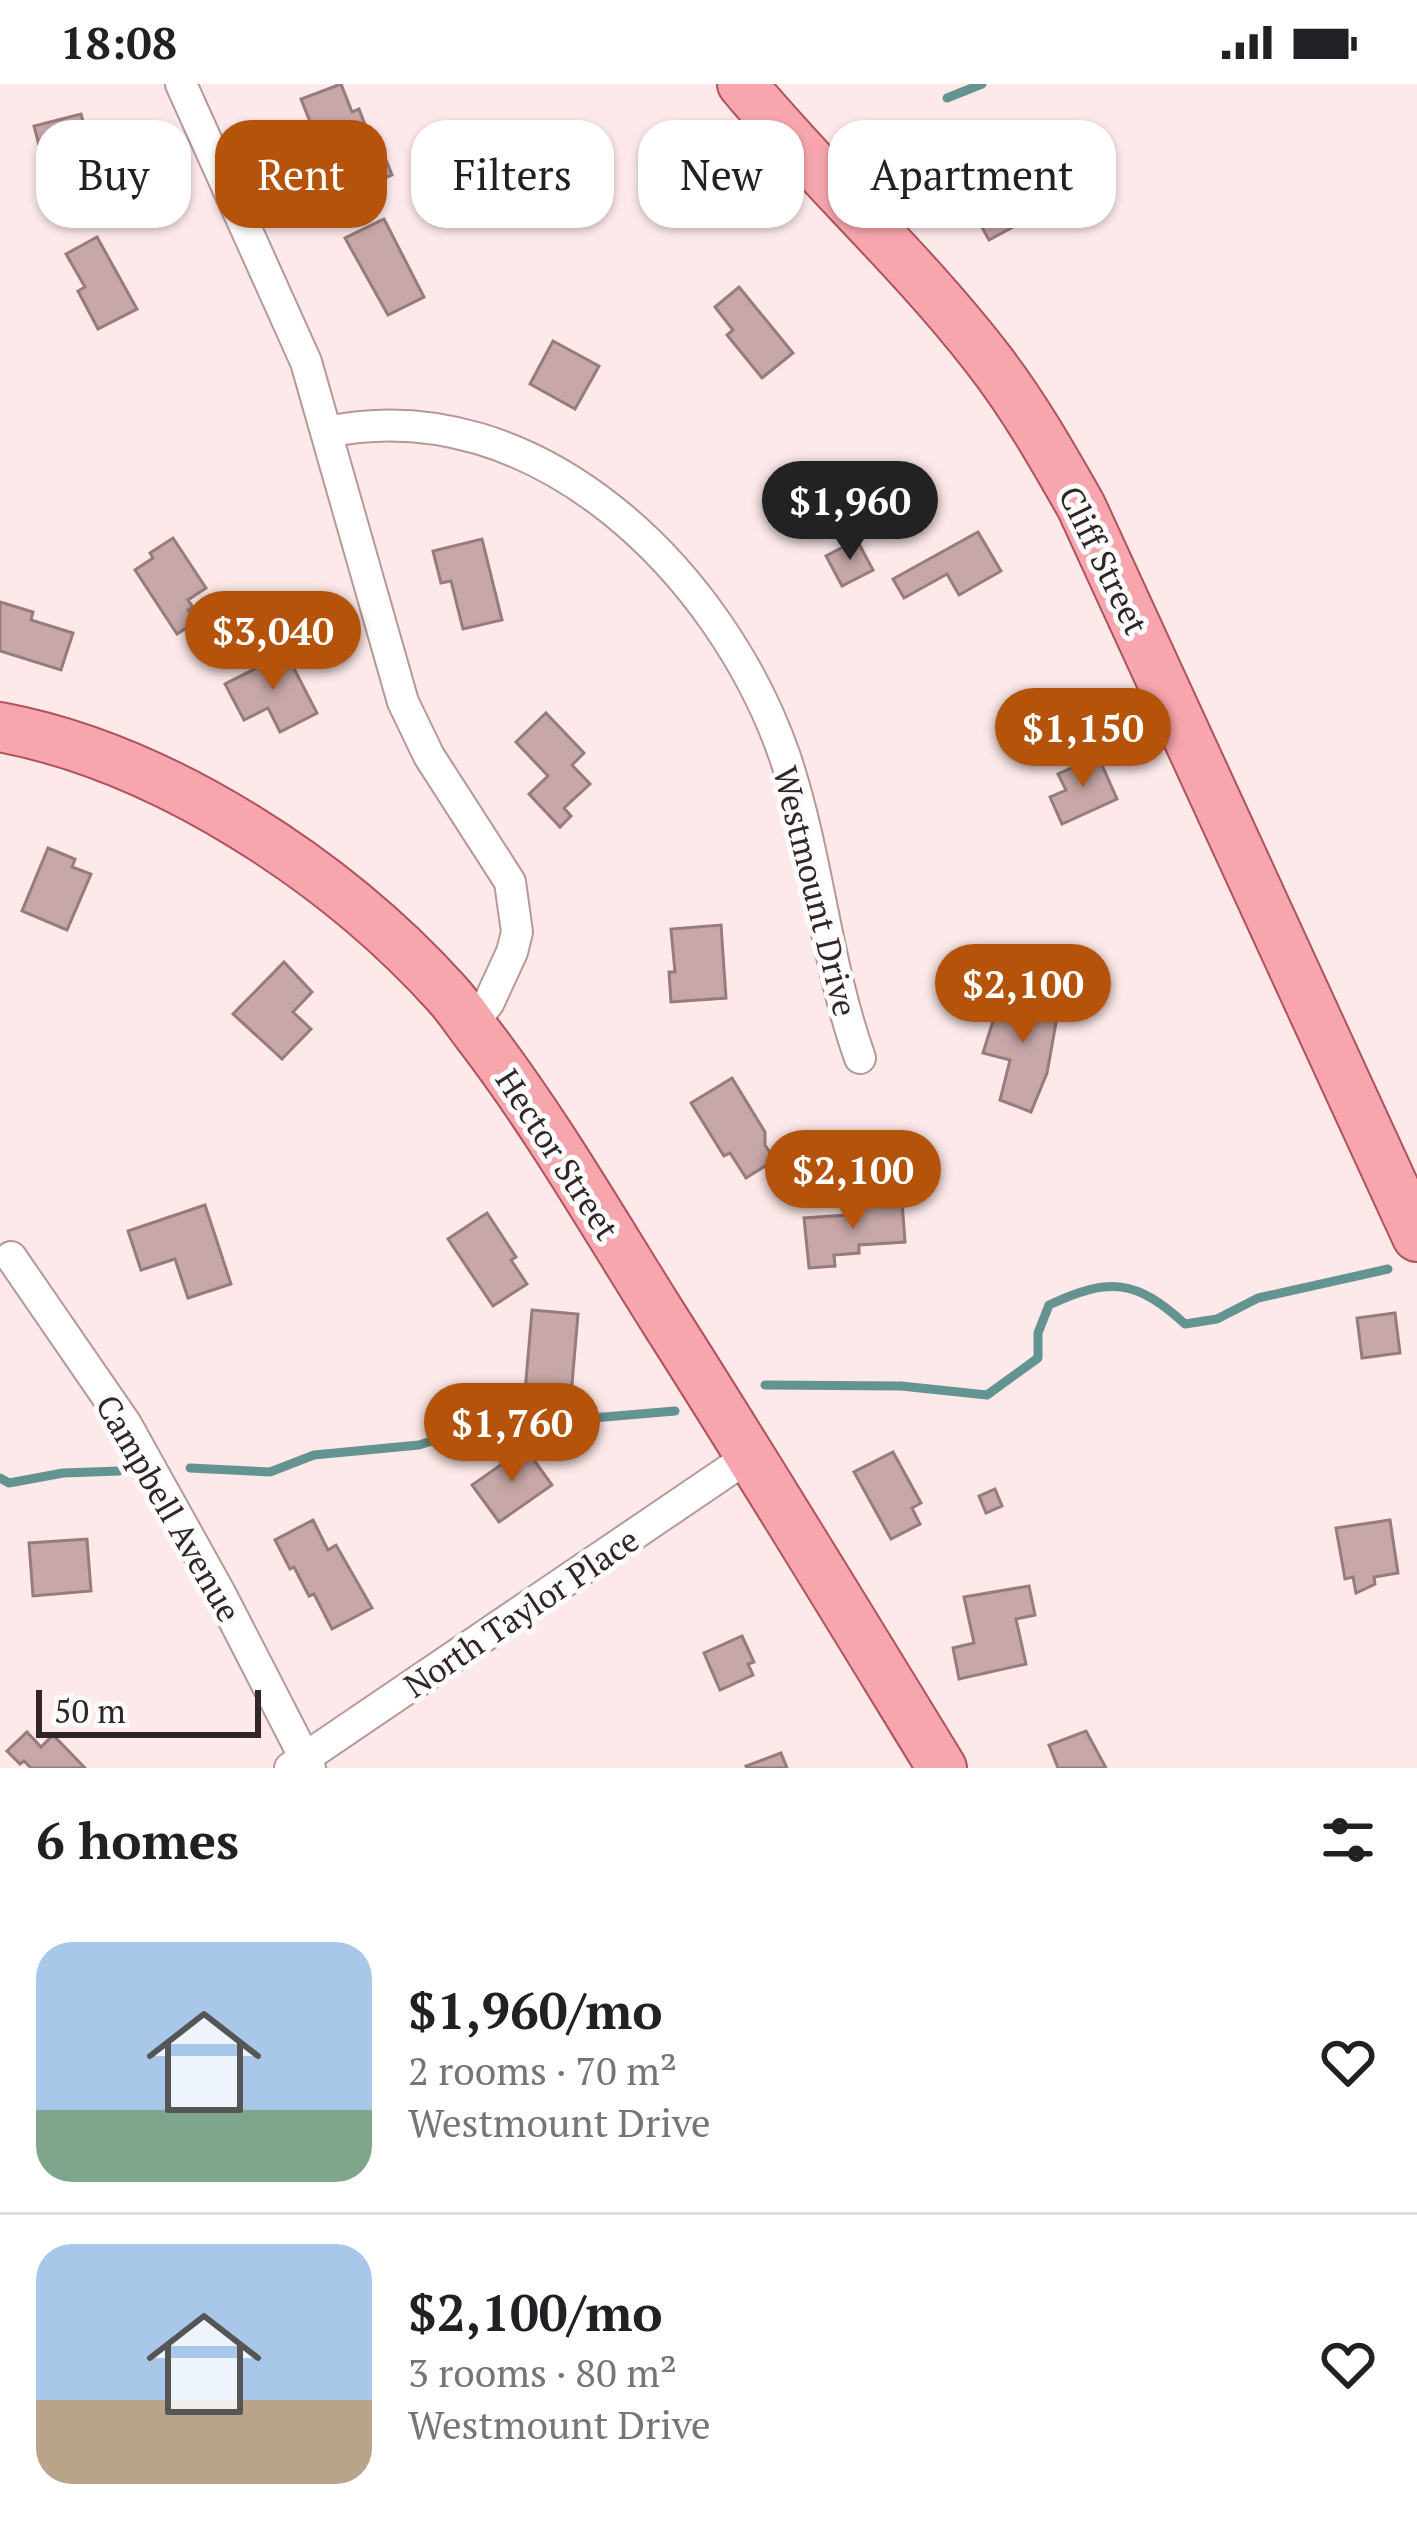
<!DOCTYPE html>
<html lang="en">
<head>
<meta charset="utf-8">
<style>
	body { margin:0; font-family:"PT Serif",serif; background:#f6f6f6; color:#202124; height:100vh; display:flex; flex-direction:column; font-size:45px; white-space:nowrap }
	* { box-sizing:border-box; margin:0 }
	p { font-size:39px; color:#757577 }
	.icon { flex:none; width:66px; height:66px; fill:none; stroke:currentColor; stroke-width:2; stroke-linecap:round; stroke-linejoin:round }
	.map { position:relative; height:1684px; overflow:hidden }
	.sheet { display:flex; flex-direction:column; background:#fff; flex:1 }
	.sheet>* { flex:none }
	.banner { position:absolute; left:36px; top:36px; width:1347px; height:108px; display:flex; gap:24px }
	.scale { position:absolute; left:36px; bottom:30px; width:225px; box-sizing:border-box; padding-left:12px; border:6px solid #312525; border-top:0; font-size:33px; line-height:42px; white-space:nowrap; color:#312525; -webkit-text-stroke:9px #fcfcfc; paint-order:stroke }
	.price { position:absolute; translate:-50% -102px; padding:0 27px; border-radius:42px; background:#b45309; color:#fff; font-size:39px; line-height:78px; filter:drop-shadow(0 3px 6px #0008) }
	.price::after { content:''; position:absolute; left:50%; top:72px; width:36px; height:27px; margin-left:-18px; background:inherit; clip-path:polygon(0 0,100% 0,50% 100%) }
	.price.on { background:#222; color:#fff }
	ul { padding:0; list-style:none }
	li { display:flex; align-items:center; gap:36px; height:300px; padding:0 36px }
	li+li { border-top:3px solid #e0e0e0 }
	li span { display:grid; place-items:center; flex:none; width:336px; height:240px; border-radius:36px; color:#555 }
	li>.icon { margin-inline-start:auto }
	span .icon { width:144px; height:144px; fill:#fffc; stroke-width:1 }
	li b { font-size:51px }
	h2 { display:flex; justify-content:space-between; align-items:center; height:144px; padding:0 36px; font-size:51px }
	.tag { padding:0 42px; border-radius:36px; background:#fff; box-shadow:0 3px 9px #0004; font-size:42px; line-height:108px }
	.tag.on { background:#b45309; color:#fff }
	.status { display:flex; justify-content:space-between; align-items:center; height:84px; padding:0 60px; background:#fff; direction:ltr }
	.status svg { height:33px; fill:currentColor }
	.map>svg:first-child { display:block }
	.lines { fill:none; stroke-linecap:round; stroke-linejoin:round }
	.stream { stroke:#649491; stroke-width:9 }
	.building { fill:#c7a7a8; stroke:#987b7b; stroke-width:3 }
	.minor-casing { stroke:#b79898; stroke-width:34 }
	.primary-casing { stroke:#b0525b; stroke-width:52 }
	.minor { stroke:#fff; stroke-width:30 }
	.primary { stroke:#f8a6ae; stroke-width:48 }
	.labels { text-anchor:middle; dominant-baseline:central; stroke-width:10; stroke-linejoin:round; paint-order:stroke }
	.street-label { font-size:33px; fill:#312525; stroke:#fcfcfc }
</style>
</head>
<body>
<div class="status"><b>18:08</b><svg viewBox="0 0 49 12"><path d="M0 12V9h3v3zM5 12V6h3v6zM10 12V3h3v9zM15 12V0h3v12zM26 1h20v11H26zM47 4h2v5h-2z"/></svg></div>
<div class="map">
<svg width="1417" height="1684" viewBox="0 0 1417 1684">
	<rect width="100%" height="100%" fill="#fde9e9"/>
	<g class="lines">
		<g class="stream">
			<path d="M947,14L982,0"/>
			<path d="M765,1301L901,1302L987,1311L1038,1274V1249L1049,1221C1109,1193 1136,1195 1185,1240L1217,1235L1258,1214L1388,1185"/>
			<path d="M190,1384L270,1388L314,1371L419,1361L507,1333L569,1336L675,1327"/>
			<path d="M0,1394L9,1399L63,1389L119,1387"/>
		</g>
	</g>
	<g class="building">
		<path d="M341,0L352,28L359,25L372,59L378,56L392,91L348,109L335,77L327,80L301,15Z"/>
		<path d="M81,30L102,109L55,121L34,42Z"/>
		<path d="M564,63L587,88L591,84L605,98L574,128L561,115L555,121L538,104L547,96L538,87Z"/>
		<path d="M1005,103L1024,137L989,156L970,122Z"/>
		<path d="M384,135L424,213L388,231L345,154Z"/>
		<path d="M97,153L137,225L98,245L78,207L85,203L66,170Z"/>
		<path d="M739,203L793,269L762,294L727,251L733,246L715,223Z"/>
		<path d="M553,257L599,282L575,325L530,300Z"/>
		<path d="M978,448L1001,487L959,511L947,490L904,514L893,495Z"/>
		<path d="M173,454L206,504L188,516L193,523L188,526L196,538L177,550L135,486L153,474L150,469Z"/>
		<path d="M482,455L502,536L463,545L451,497L441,499L433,467Z"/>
		<path d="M857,456L873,486L842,502L826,472Z"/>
		<path d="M0,518L33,528L31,536L73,549L61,586L0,567Z"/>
		<path d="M286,569L317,629L280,648L268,624L244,636L225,600Z"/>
		<path d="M546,629L584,669L572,681L590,700L564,724L571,732L560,743L529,710L548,692L516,658Z"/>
		<path d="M1098,672L1117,715L1062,740L1050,713L1066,706L1058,690Z"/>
		<path d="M48,764L75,775L72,783L91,790L67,846L22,827Z"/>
		<path d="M721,841L726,914L671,918L669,888H675L671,845Z"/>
		<path d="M284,878L312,908L293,928L311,945L282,975L233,930Z"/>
		<path d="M1002,908L1059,922L1047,989L1031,1028L1000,1016L1010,976L983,969Z"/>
		<path d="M732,994L765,1048V1061L775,1076L746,1094L730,1069L724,1072L691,1019Z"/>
		<path d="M902,1117L905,1158L859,1161V1169L834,1171L835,1182L809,1184L804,1134L847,1131V1124Z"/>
		<path d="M205,1121L231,1200L188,1214L175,1175L141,1186L128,1147Z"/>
		<path d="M487,1129L516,1173L511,1176L527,1200L493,1222L448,1155Z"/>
		<path d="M532,1226L578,1230L571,1312L525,1308Z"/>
		<path d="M1395,1229L1400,1269L1362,1274L1357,1234Z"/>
		<path d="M525,1364L552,1401L499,1438L472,1401Z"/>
		<path d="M893,1368L921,1419L912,1424L920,1440L891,1455L854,1388Z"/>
		<path d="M995,1405L1002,1422L986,1429L979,1412Z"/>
		<path d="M313,1436L328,1466L336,1461L372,1524L332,1545L314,1510L309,1512L294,1483L290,1485L275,1456Z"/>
		<path d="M1390,1436L1398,1489L1374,1493L1375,1500L1356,1509L1353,1493L1345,1495L1336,1444Z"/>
		<path d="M87,1455L91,1507L33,1512L29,1459Z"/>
		<path d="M1029,1502L1035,1531L1016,1535L1026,1580L959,1595L953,1564L974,1559L964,1513Z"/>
		<path d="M742,1552L754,1578L748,1580L753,1591L720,1606L704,1569Z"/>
		<path d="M1086,1647L1106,1684H1058L1049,1661Z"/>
		<path d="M27,1648L41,1663L53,1651L85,1684H31L24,1677L20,1680L7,1667Z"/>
		<path d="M781,1669L787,1684H747L746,1682Z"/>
	</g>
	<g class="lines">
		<defs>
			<g id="minor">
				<path d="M181,0L306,278L403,618L429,672L510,798L517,848L512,868L489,918L471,942"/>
				<path d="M327,348C537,304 722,490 785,673C818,771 825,876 860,974"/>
				<path d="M11,1173L126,1340L220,1509L310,1684"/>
				<path d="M290,1684L751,1371"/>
			</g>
			<g id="primary">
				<path d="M742,0C820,94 912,177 987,274C1023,320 1052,371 1081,422L1417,1153"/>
				<path d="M0,643C164,674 336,787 447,910C459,923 469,939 480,953C548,1042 604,1140 664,1235C759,1384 850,1534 942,1684"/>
			</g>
		</defs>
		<use href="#minor" class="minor-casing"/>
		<use href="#primary" class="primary-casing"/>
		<use href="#minor" class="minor"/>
		<use href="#primary" class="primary"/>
	</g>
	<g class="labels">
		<g class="street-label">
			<text transform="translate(1104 476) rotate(64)">Cliff Street</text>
			<text transform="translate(816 807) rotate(76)">Westmount Drive</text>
			<text transform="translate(558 1070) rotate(57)">Hector Street</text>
			<text transform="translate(169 1424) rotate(60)">Campbell Avenue</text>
			<text transform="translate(521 1528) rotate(-34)">North Taylor Place</text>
		</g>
	</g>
</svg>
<div class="scale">50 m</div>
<b class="price on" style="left:850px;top:479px">$1,960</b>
<b class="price" style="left:273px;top:609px">$3,040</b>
<b class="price" style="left:1083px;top:706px">$1,150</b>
<b class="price" style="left:1023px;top:962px">$2,100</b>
<b class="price" style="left:853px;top:1148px">$2,100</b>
<b class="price" style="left:512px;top:1401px">$1,760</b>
<div class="banner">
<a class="tag">Buy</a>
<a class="tag on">Rent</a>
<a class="tag">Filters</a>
<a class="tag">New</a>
<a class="tag">Apartment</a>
</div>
</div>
<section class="sheet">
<h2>6 homes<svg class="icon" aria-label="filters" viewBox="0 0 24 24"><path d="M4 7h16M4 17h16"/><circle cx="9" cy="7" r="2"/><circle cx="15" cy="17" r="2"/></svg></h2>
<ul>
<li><span style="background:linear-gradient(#a9c7e8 70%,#7fa58c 0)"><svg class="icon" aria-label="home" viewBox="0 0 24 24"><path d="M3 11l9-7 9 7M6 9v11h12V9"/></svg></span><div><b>$1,960/mo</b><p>2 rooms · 70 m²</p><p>Westmount Drive</p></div><svg class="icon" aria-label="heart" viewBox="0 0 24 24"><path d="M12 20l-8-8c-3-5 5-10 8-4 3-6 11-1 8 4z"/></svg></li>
<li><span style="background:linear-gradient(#a9c7e8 65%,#b9a48a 0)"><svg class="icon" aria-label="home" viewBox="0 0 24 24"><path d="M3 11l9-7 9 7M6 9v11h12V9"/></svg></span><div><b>$2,100/mo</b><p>3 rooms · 80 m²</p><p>Westmount Drive</p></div><svg class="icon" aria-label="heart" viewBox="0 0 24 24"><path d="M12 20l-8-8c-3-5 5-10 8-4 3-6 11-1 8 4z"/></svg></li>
</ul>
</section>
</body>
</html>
